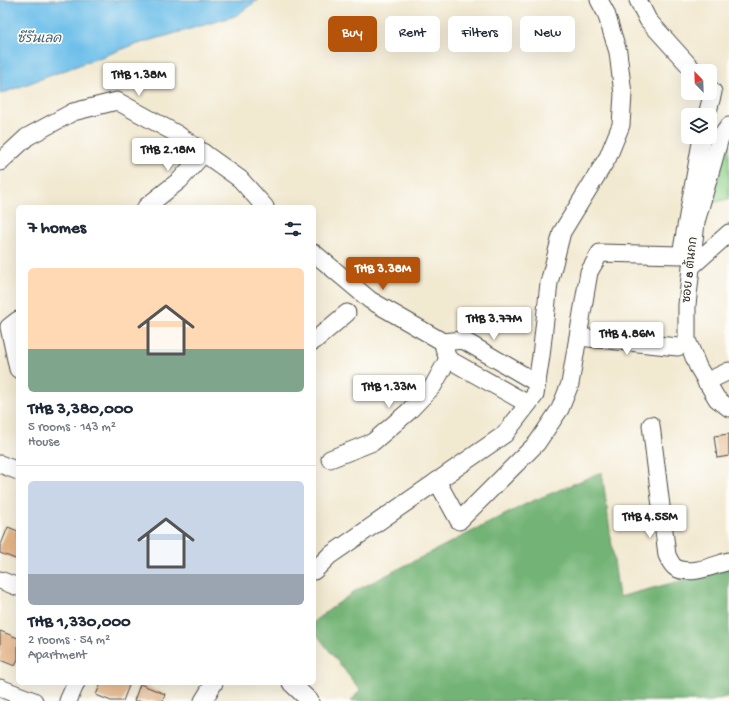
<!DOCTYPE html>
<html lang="en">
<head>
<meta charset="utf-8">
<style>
	body { margin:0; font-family:"Gochi Hand","Playpen Sans Thai",sans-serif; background:#f6f6f7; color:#1f2937; height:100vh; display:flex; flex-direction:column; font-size:15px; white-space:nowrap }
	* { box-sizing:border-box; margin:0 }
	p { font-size:13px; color:#747a83 }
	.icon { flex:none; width:22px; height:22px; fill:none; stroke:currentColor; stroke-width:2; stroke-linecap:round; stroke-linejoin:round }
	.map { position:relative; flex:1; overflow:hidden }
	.panel { position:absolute; left:16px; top:205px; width:300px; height:480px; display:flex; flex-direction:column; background:#fff; border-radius:6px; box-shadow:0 4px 16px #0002 }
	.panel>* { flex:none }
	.banner { position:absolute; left:328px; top:16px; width:341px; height:36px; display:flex; gap:8px }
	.needle { width:26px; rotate:337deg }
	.controls { position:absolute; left:681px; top:64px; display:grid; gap:8px }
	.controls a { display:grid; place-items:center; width:36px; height:36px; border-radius:6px; background:#fff; box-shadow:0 4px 16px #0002; font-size:20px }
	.price { position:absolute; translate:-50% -34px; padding:0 9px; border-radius:4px; background:#fff; color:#222; font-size:13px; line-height:26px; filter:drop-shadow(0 1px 2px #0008) }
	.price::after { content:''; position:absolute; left:50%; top:24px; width:12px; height:9px; margin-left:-6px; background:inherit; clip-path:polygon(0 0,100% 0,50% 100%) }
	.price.current { background:#b45309; color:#fff }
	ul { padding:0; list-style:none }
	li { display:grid; align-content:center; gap:8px; height:212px; padding:0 12px }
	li+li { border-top:1px solid #e0e1e3 }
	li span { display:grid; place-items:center; height:124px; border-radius:6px; color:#555 }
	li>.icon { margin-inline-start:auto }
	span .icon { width:72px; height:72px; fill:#fffc; stroke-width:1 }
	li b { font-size:17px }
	h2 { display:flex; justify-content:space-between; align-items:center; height:48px; padding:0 12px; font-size:17px }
	.chip { padding:0 14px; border-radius:6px; background:#fff; box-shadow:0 4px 16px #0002; font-size:14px; line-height:36px }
	.chip.current { background:#b45309; color:#fff }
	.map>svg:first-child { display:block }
	.green { fill:#8fd28a; stroke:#5d7e5a }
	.forest { fill:#73b476; stroke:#4f7050 }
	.water { fill:#6ebfea; stroke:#4c758a }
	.building { fill:#e4b485 }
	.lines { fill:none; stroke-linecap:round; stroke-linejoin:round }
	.minor-casing { stroke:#494844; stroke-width:19 }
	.minor { stroke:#fff; stroke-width:17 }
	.labels { text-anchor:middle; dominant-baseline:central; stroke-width:3.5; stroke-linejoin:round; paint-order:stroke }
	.street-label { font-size:12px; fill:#2b2b2b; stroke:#fdfcf7 }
	.water-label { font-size:13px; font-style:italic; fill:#425f6e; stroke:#fdfcf7 }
</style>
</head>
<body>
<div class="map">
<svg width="729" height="701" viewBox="0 0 729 701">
	<rect width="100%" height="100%" fill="#fdfcf7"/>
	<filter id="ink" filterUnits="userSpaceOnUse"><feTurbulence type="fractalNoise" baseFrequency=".025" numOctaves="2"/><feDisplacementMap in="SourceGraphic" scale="8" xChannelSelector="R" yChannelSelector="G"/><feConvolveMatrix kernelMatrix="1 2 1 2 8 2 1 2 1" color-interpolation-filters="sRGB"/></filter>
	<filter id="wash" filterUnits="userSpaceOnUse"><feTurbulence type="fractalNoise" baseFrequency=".012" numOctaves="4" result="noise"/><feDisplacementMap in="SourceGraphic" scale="16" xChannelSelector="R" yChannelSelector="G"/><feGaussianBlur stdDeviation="0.9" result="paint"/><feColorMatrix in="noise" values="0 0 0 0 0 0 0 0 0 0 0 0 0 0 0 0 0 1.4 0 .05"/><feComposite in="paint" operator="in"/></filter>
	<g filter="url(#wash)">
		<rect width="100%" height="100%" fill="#f2e9d1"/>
		<path class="green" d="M729,140V199L711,203L728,141Z"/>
		<path class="forest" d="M602,472L619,597L729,568V696L711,701H351L360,690L314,631V621L355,591L528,503Z"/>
		<path class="water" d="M0,0H258L235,16L131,46L0,94Z"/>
		<g id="blocks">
			<g class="building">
				<path d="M729,434V456L717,458L714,436Z"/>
				<path d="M8,527L18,531V560L0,553V547Z"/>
				<path d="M0,631L18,638V659L15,666L0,660Z"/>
				<path d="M101,683H130L123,701H111L96,695Z"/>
				<path d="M140,684L165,694L163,701H134Z"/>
			</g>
		</g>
	</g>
	<g filter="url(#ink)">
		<use href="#blocks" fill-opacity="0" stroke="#494844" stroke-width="1"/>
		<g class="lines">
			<defs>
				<g id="minor">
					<path d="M638,0L648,20L694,71"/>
					<path d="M707,115L713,92L710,89"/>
					<path d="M729,126L720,138L696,222L687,305V340L698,367L717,399L729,408"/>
					<path d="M0,162L27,137L73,112L117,101L177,134L240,179L265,207"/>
					<path d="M146,207L180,180L204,153"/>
					<path d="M314,253L370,300L443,342L463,340L537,383"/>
					<path d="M691,267L729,233"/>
					<path d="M18,320L9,327L18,369"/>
					<path d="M578,337L678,347"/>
					<path d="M314,341L347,313"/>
					<path d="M444,348L448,359L528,404"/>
					<path d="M706,382L729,371"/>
					<path d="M651,425L667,555C669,559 671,565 676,568C690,576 715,565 729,561"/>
					<path d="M330,459L373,442L408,412L433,386L448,359"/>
					<path d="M0,464L18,471"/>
					<path d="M437,481L459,521L537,443L560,409L570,384L589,272L600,253L681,255L702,137"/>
					<path d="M314,571L329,556L505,434L535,395L541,356L549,283L562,232L608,157L621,125L623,94L618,52L606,13L599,0"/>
					<path d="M0,580L18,587"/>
					<path d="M291,683L310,701"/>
					<path d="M0,688L34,701"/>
					<path d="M68,701L76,683"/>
					<path d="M203,701L214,683"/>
				</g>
			</defs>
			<use href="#minor" class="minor-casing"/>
			<use href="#minor" class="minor"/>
		</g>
	</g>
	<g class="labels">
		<g class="street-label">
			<text transform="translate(691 270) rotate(-84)">ซอย 8 ต้นกก</text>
		</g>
		<g class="water-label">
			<text x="39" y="39">ซีรีนเลค</text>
		</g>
	</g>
</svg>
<div class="controls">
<a><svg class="needle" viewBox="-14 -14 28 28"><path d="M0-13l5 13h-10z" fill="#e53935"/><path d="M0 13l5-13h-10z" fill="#747a83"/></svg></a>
<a><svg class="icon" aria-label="layers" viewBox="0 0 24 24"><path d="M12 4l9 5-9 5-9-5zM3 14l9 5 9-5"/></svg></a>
</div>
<b class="price" style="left:139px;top:97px">THB 1.38M</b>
<b class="price" style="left:168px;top:172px">THB 2.18M</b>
<b class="price current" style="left:383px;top:291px">THB 3.38M</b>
<b class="price" style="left:494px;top:341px">THB 3.77M</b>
<b class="price" style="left:627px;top:356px">THB 4.86M</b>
<b class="price" style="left:389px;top:409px">THB 1.33M</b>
<b class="price" style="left:650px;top:539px">THB 4.55M</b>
<div class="banner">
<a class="chip current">Buy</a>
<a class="chip">Rent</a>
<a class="chip">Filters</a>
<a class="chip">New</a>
</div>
<section class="panel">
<h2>7 homes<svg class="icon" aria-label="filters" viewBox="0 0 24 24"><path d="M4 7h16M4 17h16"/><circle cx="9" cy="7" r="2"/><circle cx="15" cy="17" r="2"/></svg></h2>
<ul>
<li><span style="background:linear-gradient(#ffd9b3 65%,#7fa58c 0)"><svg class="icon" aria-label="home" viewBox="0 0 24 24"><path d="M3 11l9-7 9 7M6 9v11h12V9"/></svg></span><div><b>THB 3,380,000</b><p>5 rooms · 143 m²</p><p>House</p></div></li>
<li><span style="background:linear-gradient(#c9d6e8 75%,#9aa5b1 0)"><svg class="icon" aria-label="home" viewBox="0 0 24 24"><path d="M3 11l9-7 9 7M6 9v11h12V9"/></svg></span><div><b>THB 1,330,000</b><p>2 rooms · 54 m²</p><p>Apartment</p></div></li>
</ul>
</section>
</div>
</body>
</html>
